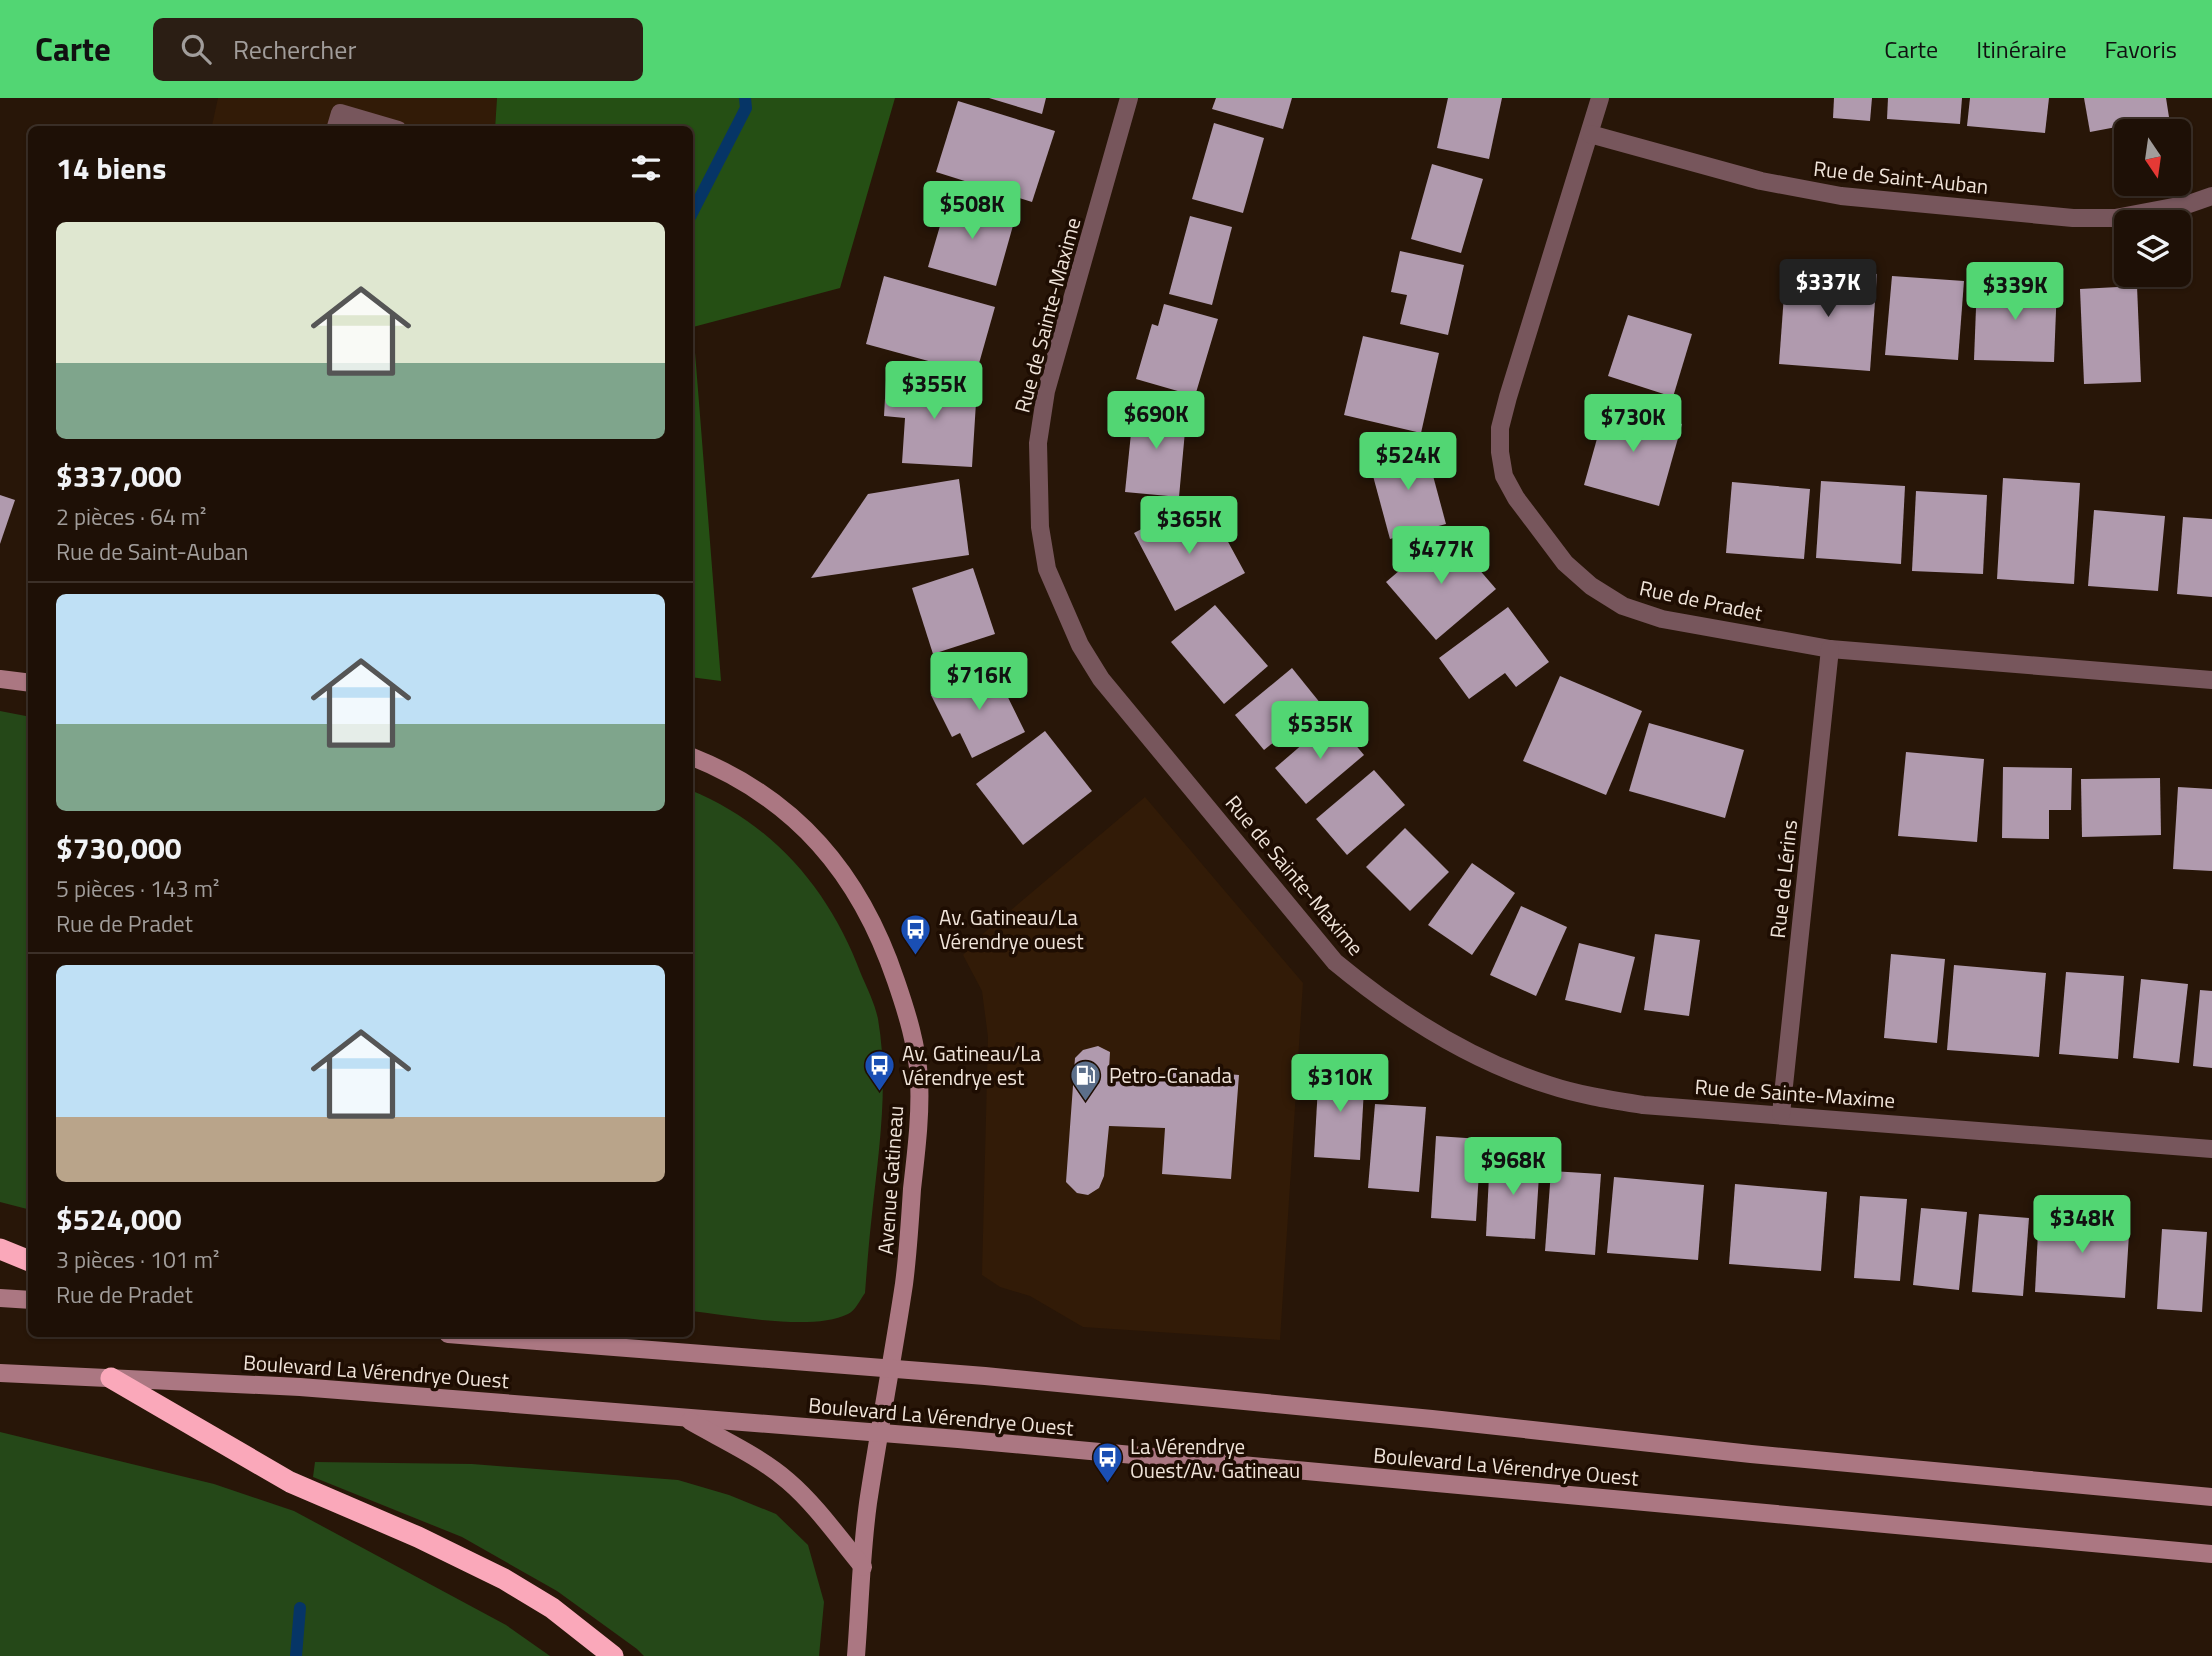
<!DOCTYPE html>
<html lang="fr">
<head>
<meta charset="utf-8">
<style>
	body { margin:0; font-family:"Titillium Web",sans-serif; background:#2b1e14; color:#f1f3f6; height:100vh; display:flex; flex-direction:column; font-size:26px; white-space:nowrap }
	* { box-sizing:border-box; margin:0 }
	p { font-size:23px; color:#a19d9b }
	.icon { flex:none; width:38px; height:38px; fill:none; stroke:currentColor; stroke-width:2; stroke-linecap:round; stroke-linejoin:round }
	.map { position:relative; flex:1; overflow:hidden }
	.side { position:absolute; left:28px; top:28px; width:665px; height:1211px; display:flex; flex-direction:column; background:#1e1006; border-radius:10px; box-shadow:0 2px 5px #0004,0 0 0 2px #3c3028 }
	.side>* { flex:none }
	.needle { width:46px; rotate:167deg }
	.tools { position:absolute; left:2114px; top:21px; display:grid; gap:14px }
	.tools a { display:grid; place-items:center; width:77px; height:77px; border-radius:10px; background:#1e1006; box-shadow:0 2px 5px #0004,0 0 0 2px #3c3028; font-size:35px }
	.price { position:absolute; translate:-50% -60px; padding:0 16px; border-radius:7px; background:#52d673; color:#111; font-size:23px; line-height:46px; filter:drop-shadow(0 2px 4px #0008) }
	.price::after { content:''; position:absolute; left:50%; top:42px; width:21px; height:16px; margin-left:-10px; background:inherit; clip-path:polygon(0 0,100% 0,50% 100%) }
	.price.current { background:#222; color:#fff }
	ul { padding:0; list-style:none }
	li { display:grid; align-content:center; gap:14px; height:371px; padding:0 28px }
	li+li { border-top:2px solid #3c3028 }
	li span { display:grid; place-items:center; height:217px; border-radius:10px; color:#555 }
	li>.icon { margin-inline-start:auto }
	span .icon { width:126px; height:126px; fill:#fffc; stroke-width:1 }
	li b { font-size:30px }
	h2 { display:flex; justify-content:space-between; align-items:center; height:84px; padding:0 28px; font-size:30px }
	header { display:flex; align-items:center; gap:42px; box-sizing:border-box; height:98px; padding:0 35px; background:#52d673; color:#111 }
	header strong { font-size:33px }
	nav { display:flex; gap:38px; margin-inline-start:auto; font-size:24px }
	.search { width:490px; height:63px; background:#2b1e14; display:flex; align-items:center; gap:18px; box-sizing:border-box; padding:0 24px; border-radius:10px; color:#a19d9b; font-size:26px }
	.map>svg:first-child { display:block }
	.built { fill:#321b07 }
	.green { fill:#254818 }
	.forest { fill:#254f14 }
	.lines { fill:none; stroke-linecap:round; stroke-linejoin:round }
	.stream { stroke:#063566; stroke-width:12 }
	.building { fill:#b09aae }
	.lane { stroke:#77565c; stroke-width:18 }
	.street { stroke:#77565c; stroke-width:18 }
	.secondary { stroke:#ab7782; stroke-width:18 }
	.highway { stroke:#faa8ba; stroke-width:21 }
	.labels { text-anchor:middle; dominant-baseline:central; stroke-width:7; stroke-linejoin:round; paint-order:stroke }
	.street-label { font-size:21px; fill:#f0e4da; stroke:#1e0d02 }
	.poi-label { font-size:21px; fill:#f0e4da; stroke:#1e0d02; text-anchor:start }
</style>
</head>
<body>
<header>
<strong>Carte</strong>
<div class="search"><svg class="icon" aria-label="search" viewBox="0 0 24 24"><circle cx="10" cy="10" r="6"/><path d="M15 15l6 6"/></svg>Rechercher</div>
<nav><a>Carte</a><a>Itinéraire</a><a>Favoris</a></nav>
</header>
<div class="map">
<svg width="2212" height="1558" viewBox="0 0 2212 1558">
	<rect width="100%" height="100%" fill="#281608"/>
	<g class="built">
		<path d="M218,0H497L495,31L211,32Z"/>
		<path d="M1145,699L1303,885L1280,1242L1083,1229L1030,1198L1000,1189L982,1177L988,939L982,893L963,857L985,834Z"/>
	</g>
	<g class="green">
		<path d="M0,613L31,619V1112L0,1104Z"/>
		<path d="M690,692C774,726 830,793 861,876C867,890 875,906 878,921C889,985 879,1052 872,1116C869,1142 867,1169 865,1195C860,1202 855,1213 848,1216C812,1234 730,1217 690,1213Z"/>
		<path d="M0,1334L214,1386L294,1413L506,1527L550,1558H0Z"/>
		<path d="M315,1364L472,1366L678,1382L729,1397L776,1416L808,1447L824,1504L819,1558H644L637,1551L557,1493L462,1439L313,1379Z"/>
	</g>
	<path class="forest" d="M497,0H895L840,190L693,229L721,583L690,579V32L495,31Z"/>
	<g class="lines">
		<g class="stream">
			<path d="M690,119L746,10L745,0"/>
			<path d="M296,1558L300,1510"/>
		</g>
	</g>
	<g class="building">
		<path d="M989,0H1046L1042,16Z"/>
		<path d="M1216,0H1292L1283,31L1212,11Z"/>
		<path d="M1448,0H1502L1489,61L1437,50Z"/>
		<path d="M1834,0H1872L1870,23L1833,20Z"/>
		<path d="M1888,0H1962L1960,26L1887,21Z"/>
		<path d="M1970,0H2049L2045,35L1967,28Z"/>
		<path d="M2084,0H2166L2169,19L2090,34Z"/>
		<path d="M958,3L1055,33L1032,104L936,74Z"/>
		<path d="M1214,25L1264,40L1243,115L1192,101Z"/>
		<path d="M1432,66L1483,81L1461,155L1411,141Z"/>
		<path d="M949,97L1016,117L996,188L928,169Z"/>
		<path d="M1190,118L1232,129L1212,207L1169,196Z"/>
		<path d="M1400,153L1464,167L1448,237L1400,226L1407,197L1391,194Z"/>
		<path d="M1786,169L1877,176L1870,273L1779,266Z"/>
		<path d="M884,178L995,209L976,276L866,246Z"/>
		<path d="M1892,178L1964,183L1958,262L1885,257Z"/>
		<path d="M1977,184L2057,187L2054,264L1974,262Z"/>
		<path d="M2137,188L2141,284L2084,286L2080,191Z"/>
		<path d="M1164,206L1218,221L1195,298L1136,281L1152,226L1158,228Z"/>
		<path d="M1628,217L1692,236L1673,299L1608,278Z"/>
		<path d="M1363,238L1439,255L1421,335L1344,317Z"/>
		<path d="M886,282L977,288L972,369L902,365L905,320L884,318Z"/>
		<path d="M1607,305L1682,326L1659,408L1584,387Z"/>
		<path d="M1134,306L1187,311L1179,399L1125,394Z"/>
		<path d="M1425,348L1446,426L1390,441L1369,363Z"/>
		<path d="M2003,380L2080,385L2074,486L1997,481Z"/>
		<path d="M959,381L969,457L811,480L868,396Z"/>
		<path d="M1821,383L1905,388L1901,466L1816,460Z"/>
		<path d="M1732,384L1810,391L1804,461L1726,455Z"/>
		<path d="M1916,393L1987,397L1983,476L1912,473Z"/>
		<path d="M0,397L15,402L0,446Z"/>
		<path d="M1208,407L1245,475L1175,513L1134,435L1174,414L1179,422Z"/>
		<path d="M2094,412L2165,418L2158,493L2088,488Z"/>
		<path d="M2183,419L2212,421V499L2177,496Z"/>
		<path d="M1446,433L1496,491L1436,542L1386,484Z"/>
		<path d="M973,470L995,536L933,556L912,490Z"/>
		<path d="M1215,507L1268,568L1224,606L1171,544Z"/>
		<path d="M1508,509L1549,564L1516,589L1505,575L1469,601L1439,560Z"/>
		<path d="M992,567L1025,634L972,660L960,635L952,639L931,597Z"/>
		<path d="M1292,570L1321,606L1264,652L1235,617Z"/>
		<path d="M1560,578L1642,613L1606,697L1523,663Z"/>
		<path d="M1333,620L1364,657L1306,706L1275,670Z"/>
		<path d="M1649,625L1744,652L1725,720L1629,693Z"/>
		<path d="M1045,633L1092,693L1023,747L976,686Z"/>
		<path d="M1906,654L1984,661L1977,744L1898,738Z"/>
		<path d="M2003,669L2072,670L2071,712H2049V741L2002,740Z"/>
		<path d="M1374,672L1405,707L1347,757L1316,721Z"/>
		<path d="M2160,680L2161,737L2082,739L2081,681Z"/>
		<path d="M2178,689L2212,691V773L2173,771Z"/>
		<path d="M1405,730L1449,774L1410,813L1366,769Z"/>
		<path d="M1472,765L1515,795L1472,857L1428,827Z"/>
		<path d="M1521,808L1567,829L1536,898L1490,877Z"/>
		<path d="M1655,836L1700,842L1689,918L1644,912Z"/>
		<path d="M1579,845L1635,859L1621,915L1565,902Z"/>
		<path d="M1891,856L1945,861L1937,945L1884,940Z"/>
		<path d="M1954,867L2046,875L2039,959L1947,952Z"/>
		<path d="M2066,874L2124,878L2118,961L2059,956Z"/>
		<path d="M2141,881L2188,886L2179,965L2133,960Z"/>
		<path d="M2200,892L2212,893V970L2193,968Z"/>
		<path d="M1098,948L1110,954L1109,971L1169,979V971L1239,977L1231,1081L1162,1076L1165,1030L1109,1028L1104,1078L1099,1090L1088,1097L1077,1095L1066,1084L1075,960L1083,952Z"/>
		<path d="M1319,970L1365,973L1360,1062L1314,1059Z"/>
		<path d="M1375,1006L1426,1009L1419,1094L1368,1090Z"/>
		<path d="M1436,1038L1481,1041L1476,1123L1431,1120Z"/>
		<path d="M1490,1057L1540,1061L1535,1141L1486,1138Z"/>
		<path d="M1551,1073L1601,1076L1595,1157L1545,1153Z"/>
		<path d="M1614,1079L1704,1087L1698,1162L1607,1155Z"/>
		<path d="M1735,1086L1827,1094L1821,1173L1729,1166Z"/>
		<path d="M1860,1098L1907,1101L1900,1183L1854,1180Z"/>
		<path d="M1921,1110L1967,1114L1959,1192L1913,1187Z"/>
		<path d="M2039,1115L2130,1120L2125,1200L2035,1194Z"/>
		<path d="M1979,1116L2029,1120L2023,1198L1972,1194Z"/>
		<path d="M2162,1131L2207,1134L2202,1214L2157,1211Z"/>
	</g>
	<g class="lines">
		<path class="lane" d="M335,32L340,15L398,32"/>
		<g class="street">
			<path d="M1129,0L1046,293L1038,345L1040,429L1047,471L1080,547L1101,581L1335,864C1399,917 1469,962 1549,987C1579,997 1612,1002 1643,1007L2212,1051"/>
			<path d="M1600,0L1508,299L1500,330V354L1504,378L1516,400L1565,465L1591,488L1623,508L1662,521L1830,551L2212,582"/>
			<path d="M1590,36L1761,83L1841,98L2073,120H2115L2189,106L2212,98"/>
			<path d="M1781,1016L1830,551"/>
		</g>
		<g class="secondary">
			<path d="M0,581L32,585"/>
			<path d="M690,658C796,700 860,776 896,883C907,915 917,947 919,981C921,1017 916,1055 912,1091C910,1123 908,1155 904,1186C893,1259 879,1332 868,1405C861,1456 860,1507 856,1558"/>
			<path d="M0,1200L32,1202"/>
			<path d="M448,1236L985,1278L1432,1321L1751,1356L2212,1399"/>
			<path d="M0,1275L300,1289L958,1341L2212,1456"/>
			<path d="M690,1323C723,1342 759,1358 788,1383C816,1407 839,1440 863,1469"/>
		</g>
		<g class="highway">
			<path d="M0,1151L32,1164"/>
			<path d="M111,1280L290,1384L418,1439L504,1481L552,1510L613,1558"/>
		</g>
	</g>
	<defs>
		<symbol id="bus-pin" viewBox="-11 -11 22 30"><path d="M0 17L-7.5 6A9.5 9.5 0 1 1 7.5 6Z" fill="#1a4fb4" stroke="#1e0d02"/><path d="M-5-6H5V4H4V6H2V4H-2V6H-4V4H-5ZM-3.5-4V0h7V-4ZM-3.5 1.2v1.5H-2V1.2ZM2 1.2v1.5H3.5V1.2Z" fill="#fff"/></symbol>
		<symbol id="fuel-pin" viewBox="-11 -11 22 30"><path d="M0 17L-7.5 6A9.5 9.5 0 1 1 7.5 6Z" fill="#5c6f8a" stroke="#1e0d02"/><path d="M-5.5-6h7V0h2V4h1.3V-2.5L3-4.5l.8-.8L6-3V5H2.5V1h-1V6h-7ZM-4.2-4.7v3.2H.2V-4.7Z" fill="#fff"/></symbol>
	</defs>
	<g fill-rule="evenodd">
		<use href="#bus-pin" x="898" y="814" width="35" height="47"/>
		<use href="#bus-pin" x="862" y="950" width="35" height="47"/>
		<use href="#fuel-pin" x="1068" y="960" width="35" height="47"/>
		<use href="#bus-pin" x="1090" y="1342" width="35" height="47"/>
	</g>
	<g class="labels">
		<g class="street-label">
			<text transform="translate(1901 79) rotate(6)">Rue de Saint-Auban</text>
			<text transform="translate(1047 217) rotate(-75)">Rue de Sainte-Maxime</text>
			<text transform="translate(1701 502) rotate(12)">Rue de Pradet</text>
			<text transform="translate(1295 777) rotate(50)">Rue de Sainte-Maxime</text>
			<text transform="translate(1783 781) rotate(-84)">Rue de Lérins</text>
			<text transform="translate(1795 995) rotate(4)">Rue de Sainte-Maxime</text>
			<text transform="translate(890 1082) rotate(-86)">Avenue Gatineau</text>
			<text transform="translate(376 1273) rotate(4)">Boulevard La Vérendrye Ouest</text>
			<text transform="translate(941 1318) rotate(5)">Boulevard La Vérendrye Ouest</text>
			<text transform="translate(1506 1368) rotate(5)">Boulevard La Vérendrye Ouest</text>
		</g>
		<g class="poi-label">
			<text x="939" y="819">Av. Gatineau/La<tspan x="939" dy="24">Vérendrye ouest</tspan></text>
			<text x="902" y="955">Av. Gatineau/La<tspan x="902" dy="24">Vérendrye est</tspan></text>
			<text x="1109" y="977">Petro-Canada</text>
			<text x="1130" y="1348">La Vérendrye<tspan x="1130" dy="24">Ouest/Av. Gatineau</tspan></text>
		</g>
	</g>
</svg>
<div class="tools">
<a><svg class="needle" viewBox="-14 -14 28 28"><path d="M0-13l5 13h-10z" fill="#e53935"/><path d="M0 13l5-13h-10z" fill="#a19d9b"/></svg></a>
<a><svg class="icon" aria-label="layers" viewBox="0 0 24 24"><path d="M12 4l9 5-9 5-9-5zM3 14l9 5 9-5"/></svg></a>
</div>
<b class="price" style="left:972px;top:143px">$508K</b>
<b class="price current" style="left:1828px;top:221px">$337K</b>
<b class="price" style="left:2015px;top:224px">$339K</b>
<b class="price" style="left:934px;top:323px">$355K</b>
<b class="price" style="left:1156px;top:353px">$690K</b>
<b class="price" style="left:1633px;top:356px">$730K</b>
<b class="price" style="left:1408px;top:394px">$524K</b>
<b class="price" style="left:1189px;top:458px">$365K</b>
<b class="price" style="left:1441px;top:488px">$477K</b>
<b class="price" style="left:979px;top:614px">$716K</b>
<b class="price" style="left:1320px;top:663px">$535K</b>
<b class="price" style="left:1340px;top:1016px">$310K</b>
<b class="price" style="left:1513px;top:1099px">$968K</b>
<b class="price" style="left:2082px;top:1157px">$348K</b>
<section class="side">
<h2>14 biens<svg class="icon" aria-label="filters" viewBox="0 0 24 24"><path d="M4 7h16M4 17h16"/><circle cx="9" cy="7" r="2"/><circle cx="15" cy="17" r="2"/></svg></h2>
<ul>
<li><span style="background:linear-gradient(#dfe7d0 65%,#7fa58c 0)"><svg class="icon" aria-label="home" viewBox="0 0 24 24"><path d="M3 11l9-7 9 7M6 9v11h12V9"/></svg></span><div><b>$337,000</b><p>2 pièces · 64 m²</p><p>Rue de Saint-Auban</p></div></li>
<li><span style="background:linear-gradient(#bfe0f5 60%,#7fa58c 0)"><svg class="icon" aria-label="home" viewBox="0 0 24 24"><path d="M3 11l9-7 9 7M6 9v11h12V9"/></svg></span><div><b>$730,000</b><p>5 pièces · 143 m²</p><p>Rue de Pradet</p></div></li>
<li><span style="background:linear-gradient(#bfe0f5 70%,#b9a48a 0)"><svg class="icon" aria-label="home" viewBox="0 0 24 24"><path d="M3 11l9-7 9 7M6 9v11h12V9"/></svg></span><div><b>$524,000</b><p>3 pièces · 101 m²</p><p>Rue de Pradet</p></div></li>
</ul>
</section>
</div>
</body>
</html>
